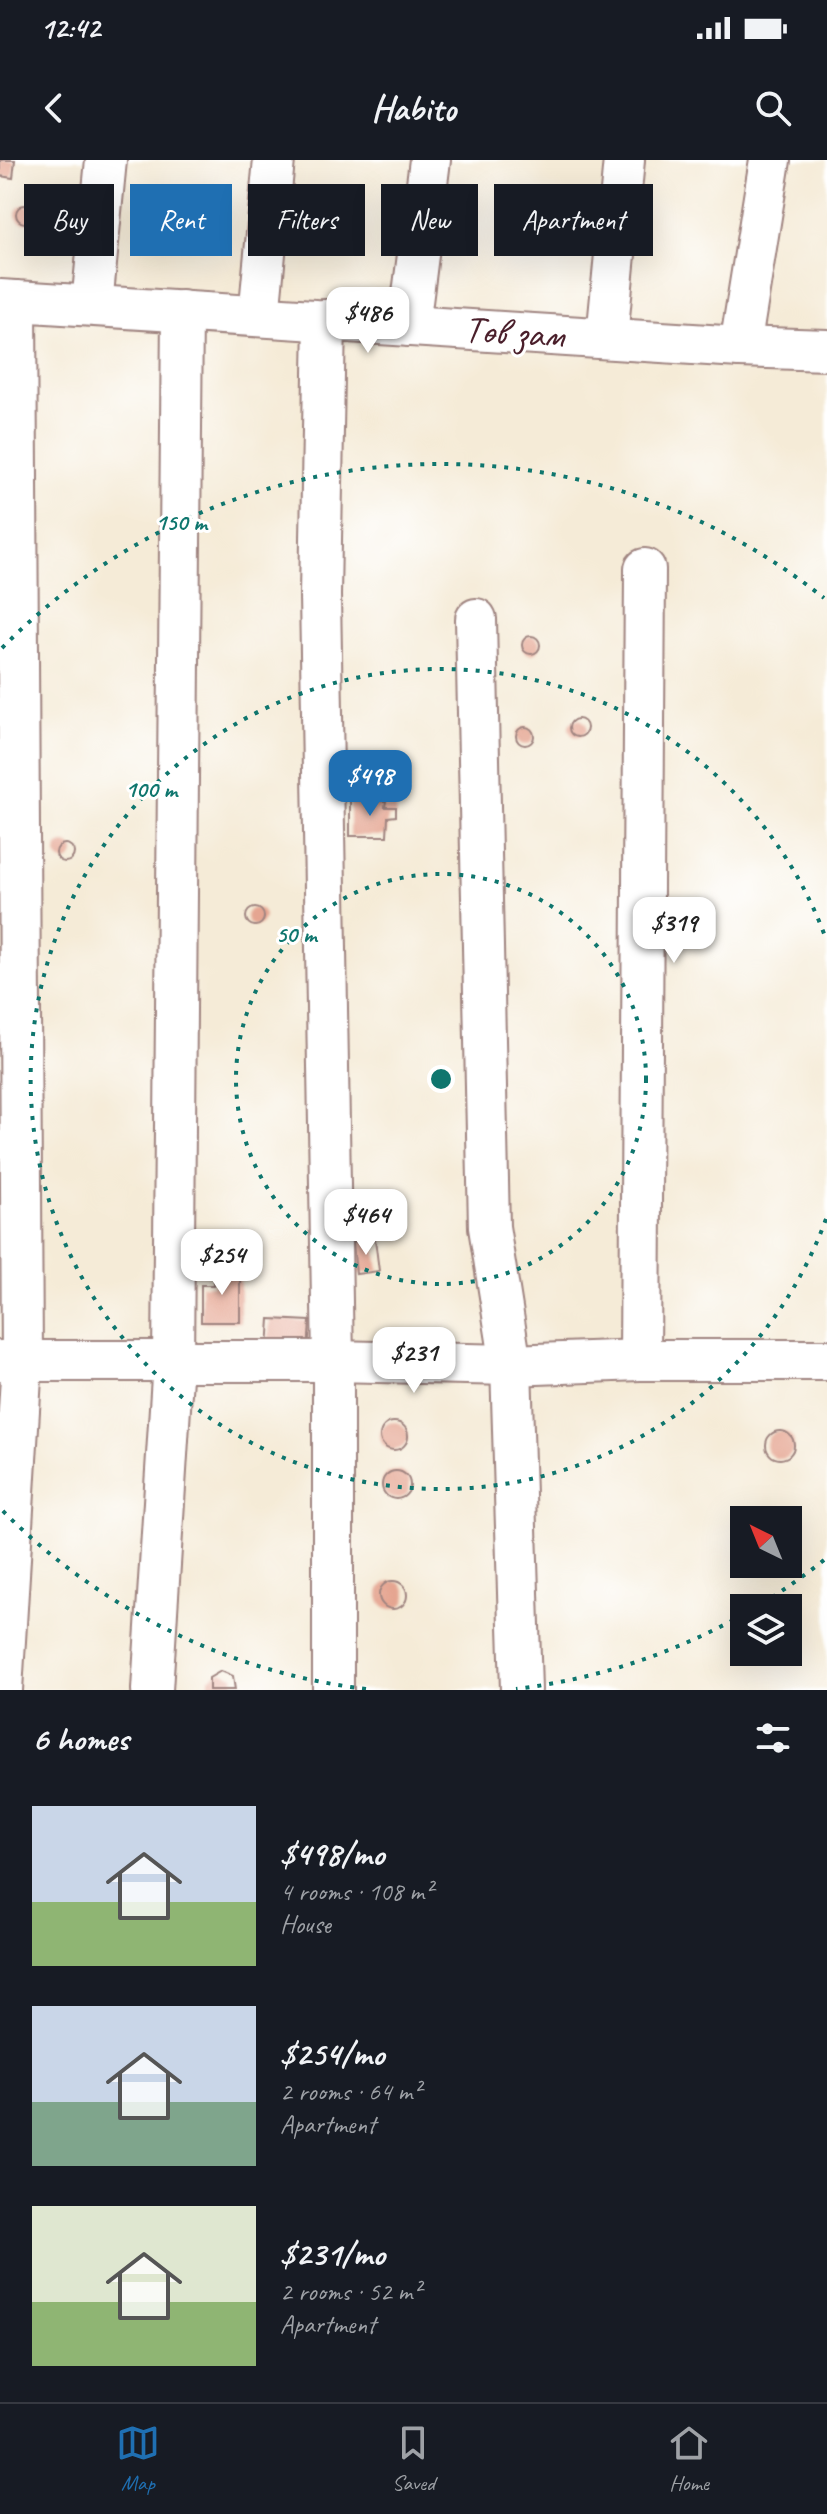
<!DOCTYPE html>
<html lang="en">
<head>
<meta charset="utf-8">
<style>
	body { margin:0; font-family:Caveat,sans-serif; background:#242831; color:#f1f3f6; height:100vh; display:flex; flex-direction:column; font-size:30px; white-space:nowrap }
	* { box-sizing:border-box; margin:0 }
	p { font-size:26px; color:#9ea1a6 }
	.icon { flex:none; width:44px; height:44px; fill:none; stroke:currentColor; stroke-width:2; stroke-linecap:round; stroke-linejoin:round }
	.map { position:relative; height:1530px; overflow:hidden }
	.details { display:flex; flex-direction:column; background:#171b24; flex:1 }
	.details>* { flex:none }
	.guide { position:absolute; left:24px; top:24px; width:780px; height:72px; display:flex; gap:16px }
	.needle { width:52px; rotate:317deg }
	.tools { position:absolute; left:730px; top:1346px; display:grid; gap:16px }
	.tools a { display:grid; place-items:center; width:72px; height:72px; border-radius:0px; background:#171b24; box-shadow:0 8px 32px #0002; font-size:40px }
	.price { position:absolute; translate:-50% -68px; padding:0 18px; border-radius:16px; background:#fff; color:#222; font-size:26px; line-height:52px; filter:drop-shadow(0 2px 4px #0008) }
	.price::after { content:''; position:absolute; left:50%; top:48px; width:24px; height:18px; margin-left:-12px; background:inherit; clip-path:polygon(0 0,100% 0,50% 100%) }
	.price.selected { background:#1f6fb2; color:#fff }
	ul { padding:0; list-style:none }
	li { display:flex; align-items:center; gap:24px; height:200px; padding:0 32px }
	li span { display:grid; place-items:center; flex:none; width:224px; height:160px; border-radius:0px; color:#555 }
	li>.icon { margin-inline-start:auto }
	span .icon { width:96px; height:96px; fill:#fffc; stroke-width:1 }
	li b { font-size:34px }
	h2 { display:flex; justify-content:space-between; align-items:center; height:96px; padding:0 32px; font-size:34px }
	.pill { padding:0 28px; border-radius:0px; background:#171b24; box-shadow:0 8px 32px #0002; font-size:28px; line-height:72px }
	.pill.selected { background:#1f6fb2; color:#fff }
	.status { display:flex; justify-content:space-between; align-items:center; height:56px; padding:0 40px; background:#171b24; direction:ltr }
	.status svg { height:22px; fill:currentColor }
	header { display:flex; justify-content:space-between; align-items:center; height:104px; padding:0 32px; background:#171b24; font-size:36px; font-weight:700 }
	.menu { display:flex; justify-content:space-around; align-items:center; height:112px; border-top:2px solid #363941; background:#171b24; font-size:22px; color:#9ea1a6 }
	.menu a { display:grid; justify-items:center; gap:4px }
	.menu .selected { color:#1f6fb2 }
	.map>svg:first-child { display:block }
	.building { fill:#e5a591 }
	.lines { fill:none; stroke-linecap:round; stroke-linejoin:round }
	.minor-casing { stroke:#a08581; stroke-width:44 }
	.minor { stroke:#fff; stroke-width:40 }
	.ring { fill:none; stroke:#0f766e; stroke-width:4; stroke-dasharray:4 8 }
	.labels { text-anchor:middle; dominant-baseline:central; stroke-width:6; stroke-linejoin:round; paint-order:stroke }
	.street-label { font-size:38px; fill:#4a1f2b; stroke:#fff }
	.centre { fill:#0f766e; stroke:#fff; stroke-width:4 }
	.ring-label { font-size:24px; text-anchor:middle; font-weight:bold; fill:#0f766e; stroke:#fff; stroke-width:6; stroke-linejoin:round; paint-order:stroke }
</style>
</head>
<body>
<div class="status"><b>12:42</b><svg viewBox="0 0 49 12"><path d="M0 12V9h3v3zM5 12V6h3v6zM10 12V3h3v9zM15 12V0h3v12zM26 1h20v11H26zM47 4h2v5h-2z"/></svg></div>
<header><svg class="icon" aria-label="back" viewBox="0 0 24 24"><path d="M15 5l-7 7 7 7"/></svg>Habito<svg class="icon" aria-label="search" viewBox="0 0 24 24"><circle cx="10" cy="10" r="6"/><path d="M15 15l6 6"/></svg></header>
<div class="map">
<svg width="827" height="1530" viewBox="0 0 827 1530">
	<rect width="100%" height="100%" fill="#fff"/>
	<filter id="ink" filterUnits="userSpaceOnUse"><feTurbulence type="fractalNoise" baseFrequency=".0125" numOctaves="2"/><feDisplacementMap in="SourceGraphic" scale="16" xChannelSelector="R" yChannelSelector="G"/><feConvolveMatrix kernelMatrix="1 2 1 2 8 2 1 2 1" color-interpolation-filters="sRGB"/></filter>
	<filter id="wash" filterUnits="userSpaceOnUse"><feTurbulence type="fractalNoise" baseFrequency=".006" numOctaves="4" result="noise"/><feDisplacementMap in="SourceGraphic" scale="32" xChannelSelector="R" yChannelSelector="G"/><feGaussianBlur stdDeviation="1.8" result="paint"/><feColorMatrix in="noise" values="0 0 0 0 0 0 0 0 0 0 0 0 0 0 0 0 0 1.4 0 .05"/><feComposite in="paint" operator="in"/></filter>
	<g filter="url(#wash)">
		<rect width="100%" height="100%" fill="#f5ebd7"/>
		<g id="blocks">
			<g class="building">
				<path d="M0,0H15L13,18L0,16Z"/>
				<circle cx="25" cy="54" r="9"/>
				<circle cx="531" cy="485" r="9"/>
				<circle cx="578" cy="568" r="9"/>
				<circle cx="525" cy="576" r="9"/>
				<path d="M350,640L386,641L385,647H396V656L388,657L387,676H350Z"/>
				<circle cx="65" cy="693" r="9"/>
				<circle cx="255" cy="757" r="9"/>
				<path d="M375,1079L379,1111L356,1114L353,1082Z"/>
				<path d="M213,1109H240V1162H201V1125H213Z"/>
				<path d="M270,1159L310,1161L308,1192L268,1189Z"/>
				<circle cx="394" cy="1276" r="14"/>
				<circle cx="780" cy="1285" r="14"/>
				<circle cx="396" cy="1325" r="14"/>
				<circle cx="393" cy="1435" r="14"/>
				<path d="M221,1511L233,1516L235,1530H209V1518Z"/>
			</g>
		</g>
	</g>
	<g filter="url(#ink)">
		<use href="#blocks" fill-opacity="0" stroke="#a08581" stroke-width="2"/>
		<g class="lines">
			<defs>
				<g id="minor">
					<path d="M0,140L740,187L827,190"/>
					<path d="M92,145L106,0"/>
					<path d="M259,156L274,0"/>
					<path d="M325,160L320,435L333,1201V1530"/>
					<path d="M409,166L430,0"/>
					<path d="M607,178L624,0"/>
					<path d="M740,187L770,0"/>
					<path d="M476,459L489,1067L511,1205L521,1530"/>
					<path d="M640,1200L645,409"/>
					<path d="M0,1201H333L511,1205L640,1200H827"/>
					<path d="M2,1530L22,1201L16,141"/>
					<path d="M152,1530L173,1201L182,151"/>
				</g>
			</defs>
			<use href="#minor" class="minor-casing"/>
			<use href="#minor" class="minor"/>
		</g>
	</g>
	<g class="ring">
		<circle cx="441" cy="919" r="205"/>
		<path d="M826 1059A410 410 0 1 1 826 779"/>
		<path d="M824 1400A615 615 0 0 1 758 1446M744 1454A615 615 0 0 1 516 1529M366 1529A615 615 0 0 1 2 1350M2 488A615 615 0 0 1 824 438"/>
	</g>
	<g class="labels">
		<g class="street-label">
			<text transform="translate(514 172) rotate(4)">Төв зам</text>
		</g>
	</g>
	<circle cx="441" cy="919" r="12" class="centre"/>
	<g class="ring-label">
		<text x="181" y="370">150 m</text>
		<text x="151" y="637">100 m</text>
		<text x="296" y="782">50 m</text>
	</g>
</svg>
<div class="tools">
<a><svg class="needle" viewBox="-14 -14 28 28"><path d="M0-13l5 13h-10z" fill="#e53935"/><path d="M0 13l5-13h-10z" fill="#9ea1a6"/></svg></a>
<a><svg class="icon" aria-label="layers" viewBox="0 0 24 24"><path d="M12 4l9 5-9 5-9-5zM3 14l9 5 9-5"/></svg></a>
</div>
<b class="price" style="left:368px;top:195px">$486</b>
<b class="price selected" style="left:370px;top:658px">$498</b>
<b class="price" style="left:674px;top:805px">$319</b>
<b class="price" style="left:366px;top:1097px">$464</b>
<b class="price" style="left:222px;top:1137px">$254</b>
<b class="price" style="left:414px;top:1235px">$231</b>
<div class="guide">
<a class="pill">Buy</a>
<a class="pill selected">Rent</a>
<a class="pill">Filters</a>
<a class="pill">New</a>
<a class="pill">Apartment</a>
</div>
</div>
<section class="details">
<h2>6 homes<svg class="icon" aria-label="filters" viewBox="0 0 24 24"><path d="M4 7h16M4 17h16"/><circle cx="9" cy="7" r="2"/><circle cx="15" cy="17" r="2"/></svg></h2>
<ul>
<li><span style="background:linear-gradient(#c9d6e8 60%,#8fb573 0)"><svg class="icon" aria-label="home" viewBox="0 0 24 24"><path d="M3 11l9-7 9 7M6 9v11h12V9"/></svg></span><div><b>$498/mo</b><p>4 rooms · 108 m²</p><p>House</p></div></li>
<li><span style="background:linear-gradient(#c9d6e8 60%,#7fa58c 0)"><svg class="icon" aria-label="home" viewBox="0 0 24 24"><path d="M3 11l9-7 9 7M6 9v11h12V9"/></svg></span><div><b>$254/mo</b><p>2 rooms · 64 m²</p><p>Apartment</p></div></li>
<li><span style="background:linear-gradient(#dfe7d0 60%,#8fb573 0)"><svg class="icon" aria-label="home" viewBox="0 0 24 24"><path d="M3 11l9-7 9 7M6 9v11h12V9"/></svg></span><div><b>$231/mo</b><p>2 rooms · 52 m²</p><p>Apartment</p></div></li>
</ul>
</section>
<nav class="menu">
<a class="selected"><svg class="icon" aria-label="map" viewBox="0 0 24 24"><path d="M3 6l6-2 6 2 6-2v14l-6 2-6-2-6 2zM9 4v14M15 6v14"/></svg>Map</a>
<a><svg class="icon" aria-label="saved" viewBox="0 0 24 24"><path d="M7 4h10v16l-5-4-5 4z"/></svg>Saved</a>
<a><svg class="icon" aria-label="home" viewBox="0 0 24 24"><path d="M3 11l9-7 9 7M6 9v11h12V9"/></svg>Home</a>
</nav>
</body>
</html>
